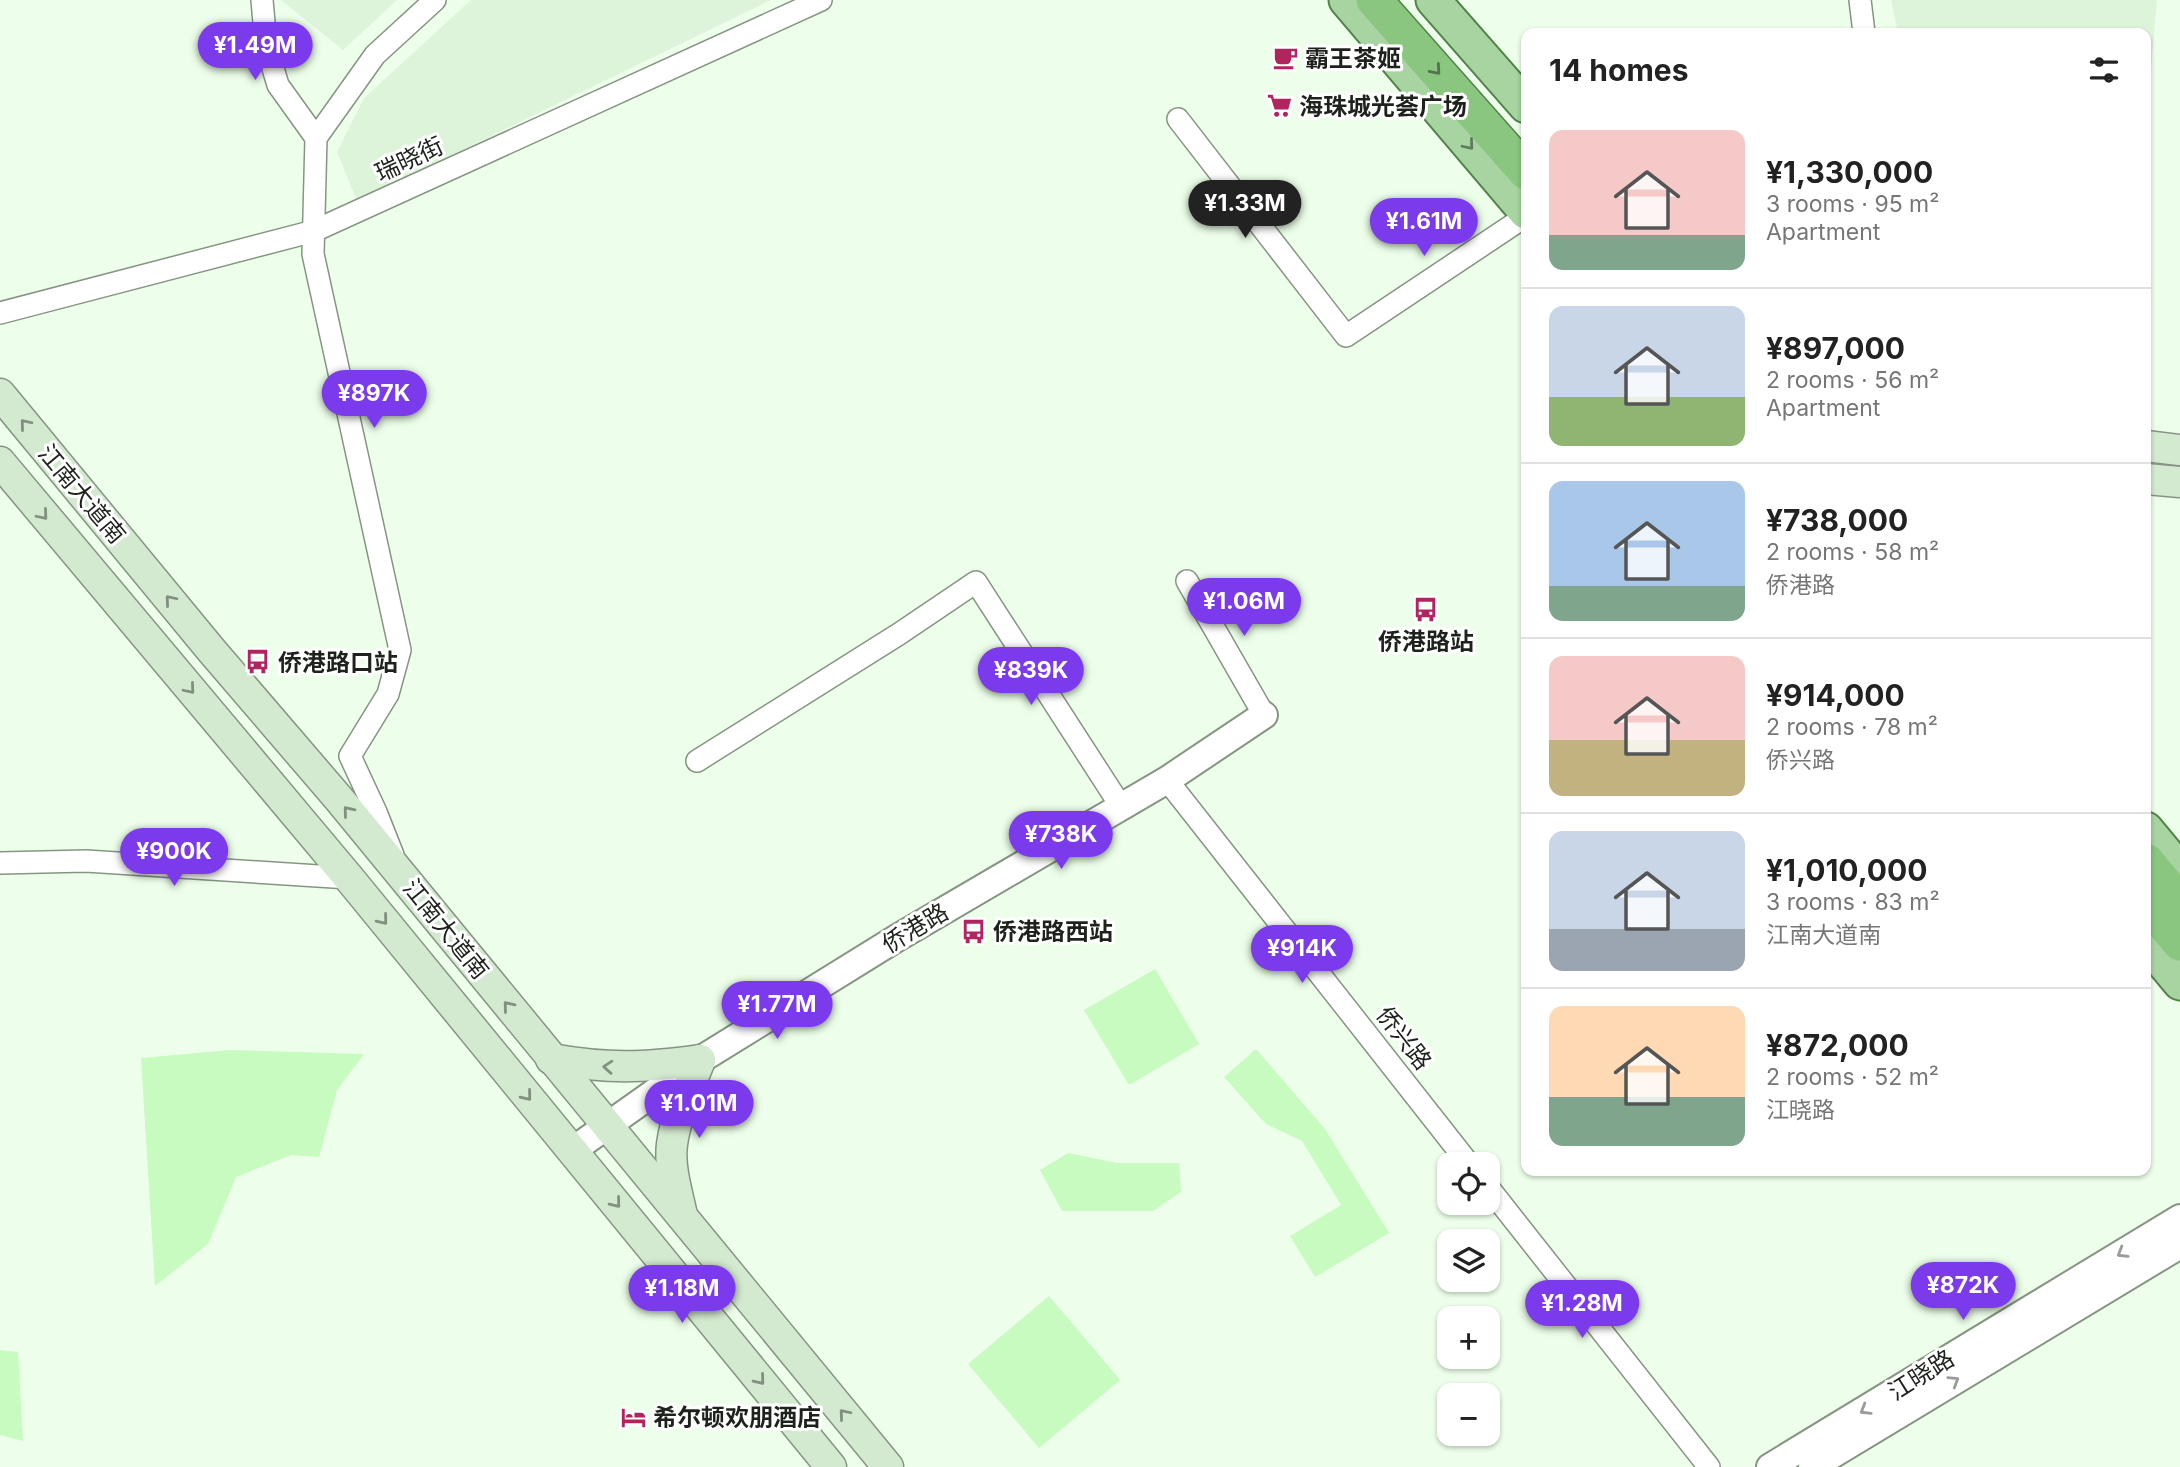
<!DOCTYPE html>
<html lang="en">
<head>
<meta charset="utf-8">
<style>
	body { margin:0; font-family:Inter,"Noto Sans SC",sans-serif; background:#f6f6f6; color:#222; height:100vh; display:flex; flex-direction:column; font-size:26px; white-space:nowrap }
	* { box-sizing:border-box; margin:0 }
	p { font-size:23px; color:#767676 }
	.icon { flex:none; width:38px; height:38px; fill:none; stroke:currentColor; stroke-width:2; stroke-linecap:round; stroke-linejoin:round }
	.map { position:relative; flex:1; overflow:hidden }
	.sheet { position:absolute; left:1521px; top:28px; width:630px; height:1148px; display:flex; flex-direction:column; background:#fff; border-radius:14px; box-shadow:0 2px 5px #0004 }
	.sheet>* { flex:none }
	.tools { position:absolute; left:1437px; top:1152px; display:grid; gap:14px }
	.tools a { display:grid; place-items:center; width:63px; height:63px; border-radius:14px; background:#fff; box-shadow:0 2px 5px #0004; font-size:35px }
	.price { position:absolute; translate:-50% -60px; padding:0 16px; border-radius:24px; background:#7c3aed; color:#fff; font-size:23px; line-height:46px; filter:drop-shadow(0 2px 4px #0008) }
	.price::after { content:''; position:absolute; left:50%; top:42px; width:21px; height:16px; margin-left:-10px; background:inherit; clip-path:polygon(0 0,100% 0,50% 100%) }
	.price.active { background:#222; color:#fff }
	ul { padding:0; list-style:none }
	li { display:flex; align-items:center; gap:21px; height:175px; padding:0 28px }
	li+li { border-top:2px solid #e0e0e0 }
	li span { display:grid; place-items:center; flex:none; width:196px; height:140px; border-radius:14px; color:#555 }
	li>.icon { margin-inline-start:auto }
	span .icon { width:84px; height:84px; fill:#fffc; stroke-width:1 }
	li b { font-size:30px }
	h2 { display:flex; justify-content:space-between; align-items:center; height:84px; padding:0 28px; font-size:30px }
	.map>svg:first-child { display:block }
	.built { fill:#def4da }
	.green { fill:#c8fbc0 }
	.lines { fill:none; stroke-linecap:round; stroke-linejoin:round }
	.minor-casing { stroke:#869583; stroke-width:24 }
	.tertiary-casing { stroke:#869583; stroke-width:30 }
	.secondary-casing { stroke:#869583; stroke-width:33 }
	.primary-casing { stroke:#518349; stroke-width:37 }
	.trunk-casing { stroke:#518349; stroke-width:38 }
	.minor { stroke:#fff; stroke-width:21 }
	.tertiary { stroke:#fff; stroke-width:26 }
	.secondary { stroke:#d3e9d0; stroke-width:30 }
	.primary { stroke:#a7d4a0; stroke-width:33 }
	.trunk { stroke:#8ac680; stroke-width:35 }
	.oneway { stroke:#54744e }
	.oneway2 { stroke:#627c5e }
	.oneway3 { stroke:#81907f }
	.oneway4 { stroke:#999c99 }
	.labels { text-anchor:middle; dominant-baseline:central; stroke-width:6; stroke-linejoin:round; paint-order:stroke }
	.poi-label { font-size:24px; font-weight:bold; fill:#1d231c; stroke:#fff; text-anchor:start }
	.street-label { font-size:24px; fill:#1d231c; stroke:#fff }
</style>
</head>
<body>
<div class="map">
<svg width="2180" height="1467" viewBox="0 0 2180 1467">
	<rect width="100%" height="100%" fill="#edffea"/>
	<g class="built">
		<path d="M281,0H397L343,50Z"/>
		<path d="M471,0H771L357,201L337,152L364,98Z"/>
		<path d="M1891,0H2157L2146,126V33H1898Z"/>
	</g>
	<g class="green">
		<path d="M1155,969L1199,1044L1129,1085L1084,1010Z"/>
		<path d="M1256,1049L1325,1129L1389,1233L1315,1277L1290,1236L1341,1205L1302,1141L1266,1124L1224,1077Z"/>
		<path d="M230,1050L364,1054L337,1090L319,1157L291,1155L236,1177L208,1244L155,1286L141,1058Z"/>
		<path d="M1068,1153L1117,1163H1179L1181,1192L1153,1211H1062L1040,1170Z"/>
		<path d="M1049,1296L1120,1380L1039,1448L968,1364Z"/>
		<path d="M0,1350L18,1352L23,1441L0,1435Z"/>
	</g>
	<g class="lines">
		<defs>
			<g id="minor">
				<path d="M262,0L266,45L278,85L316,138"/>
				<path d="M1860,0L1864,33"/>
				<path d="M1178,119L1346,336L1526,216"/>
				<path d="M0,313L314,231L821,0"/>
				<path d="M1187,581L1264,715"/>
				<path d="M697,761L899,634L976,582L1122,808"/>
				<path d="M1167,780L1469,1164"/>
				<path d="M393,855L376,812L350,756L388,694L400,650L313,254L316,138L375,55L435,0"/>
				<path d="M0,863L86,861L349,878"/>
				<path d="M1488,1187L1709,1467"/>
			</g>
			<g id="tertiary">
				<path d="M573,1150L700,1060L897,938L1167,780L1264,715"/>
				<path d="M1770,1467L2180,1218"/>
				<path d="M1812,1467L2180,1245"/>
			</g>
			<g id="secondary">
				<path d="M0,394L212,651L339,799L888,1467"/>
				<path d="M2146,446L2180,450"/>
				<path d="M0,462L349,878L831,1467"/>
				<path d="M2146,479L2180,482"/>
				<path d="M551,1059C608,1069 643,1068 700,1060"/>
				<path d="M682,1215C677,1192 669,1167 672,1144C676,1115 690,1086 700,1060"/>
			</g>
			<g id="primary">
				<path d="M1346,0L1526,212"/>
				<path d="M1433,0L1526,106"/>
				<path d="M2146,829L2180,870"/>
				<path d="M2146,942L2180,983"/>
			</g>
			<g id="trunk">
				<path d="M1374,0L1526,172"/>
				<path d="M2146,861L2180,902"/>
				<path d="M2146,903L2180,943"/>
			</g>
		</defs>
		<use href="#minor" class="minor-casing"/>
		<use href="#tertiary" class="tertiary-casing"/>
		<use href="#secondary" class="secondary-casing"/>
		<use href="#primary" class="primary-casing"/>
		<use href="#trunk" class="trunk-casing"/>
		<use href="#minor" class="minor"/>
		<use href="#tertiary" class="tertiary"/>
		<use href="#secondary" class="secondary"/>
		<use href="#primary" class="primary"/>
		<use href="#trunk" class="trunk"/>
	</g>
	<defs><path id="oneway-chevron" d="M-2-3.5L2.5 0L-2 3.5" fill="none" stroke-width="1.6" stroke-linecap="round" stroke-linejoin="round" transform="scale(1.75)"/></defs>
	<use class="oneway" href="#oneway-chevron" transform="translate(1436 70) rotate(49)"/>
	<use class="oneway2" href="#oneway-chevron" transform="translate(1469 145) rotate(50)"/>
	<g class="oneway3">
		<use href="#oneway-chevron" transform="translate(25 424) rotate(-130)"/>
		<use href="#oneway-chevron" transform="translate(43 515) rotate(50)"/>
		<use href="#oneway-chevron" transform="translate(170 600) rotate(-130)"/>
		<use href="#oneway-chevron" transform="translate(190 689) rotate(50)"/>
		<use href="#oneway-chevron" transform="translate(348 811) rotate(-129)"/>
		<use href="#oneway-chevron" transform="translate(383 920) rotate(51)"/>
		<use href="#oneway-chevron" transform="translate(508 1006) rotate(-129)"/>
		<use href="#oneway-chevron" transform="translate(608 1067) rotate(-176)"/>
		<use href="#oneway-chevron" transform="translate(527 1096) rotate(51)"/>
		<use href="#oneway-chevron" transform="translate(616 1203) rotate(51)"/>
		<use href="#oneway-chevron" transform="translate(760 1380) rotate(51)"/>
		<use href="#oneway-chevron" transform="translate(844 1414) rotate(-130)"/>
	</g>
	<g class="oneway4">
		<use href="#oneway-chevron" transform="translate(2122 1253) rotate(149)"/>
		<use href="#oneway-chevron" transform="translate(1954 1381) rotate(-32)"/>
		<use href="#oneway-chevron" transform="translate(1865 1410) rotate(149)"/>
	</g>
	<defs>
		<symbol id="cafe-bare" viewBox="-9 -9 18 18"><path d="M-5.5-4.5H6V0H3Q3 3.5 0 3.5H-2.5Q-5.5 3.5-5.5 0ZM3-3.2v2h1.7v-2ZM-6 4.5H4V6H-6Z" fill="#b1245d" stroke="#fff" stroke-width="2.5" paint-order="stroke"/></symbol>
		<symbol id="supermarket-bare" viewBox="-9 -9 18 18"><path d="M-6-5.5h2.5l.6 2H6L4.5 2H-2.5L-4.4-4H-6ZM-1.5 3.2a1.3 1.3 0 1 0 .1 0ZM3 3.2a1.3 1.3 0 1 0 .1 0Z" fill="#b1245d" stroke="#fff" stroke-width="2.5" paint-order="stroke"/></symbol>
		<symbol id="bus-bare" viewBox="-9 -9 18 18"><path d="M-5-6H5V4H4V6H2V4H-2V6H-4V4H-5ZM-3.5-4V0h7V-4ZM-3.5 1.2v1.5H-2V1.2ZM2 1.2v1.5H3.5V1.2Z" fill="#b1245d" stroke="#fff" stroke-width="2.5" paint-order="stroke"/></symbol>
		<symbol id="hotel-bare" viewBox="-9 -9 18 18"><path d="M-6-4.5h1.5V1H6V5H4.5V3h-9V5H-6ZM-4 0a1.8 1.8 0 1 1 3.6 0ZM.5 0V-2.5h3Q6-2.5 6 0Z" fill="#b1245d" stroke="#fff" stroke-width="2.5" paint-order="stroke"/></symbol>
	</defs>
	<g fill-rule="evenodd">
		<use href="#cafe-bare" x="1268" y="40" width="35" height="35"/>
		<use href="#supermarket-bare" x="1262" y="88" width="35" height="35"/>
		<use href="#bus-bare" x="1408" y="592" width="35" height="35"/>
		<use href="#bus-bare" x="240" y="644" width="35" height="35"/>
		<use href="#bus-bare" x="956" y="914" width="35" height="35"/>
		<use href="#hotel-bare" x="616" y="1400" width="35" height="35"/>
	</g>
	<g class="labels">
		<g class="poi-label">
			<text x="1305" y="58">霸王茶姬</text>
			<text x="1299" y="106">海珠城光荟广场</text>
			<text x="1426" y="641" text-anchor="middle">侨港路站</text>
			<text x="278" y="662">侨港路口站</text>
			<text x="993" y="931">侨港路西站</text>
			<text x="653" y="1417">希尔顿欢朋酒店</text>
		</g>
		<g class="street-label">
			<text transform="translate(409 159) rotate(-25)">瑞晓街</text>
			<text transform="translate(82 494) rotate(50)">江南大道南</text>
			<text transform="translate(915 928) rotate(-31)">侨港路</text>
			<text transform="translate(446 929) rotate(51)">江南大道南</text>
			<text transform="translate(1404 1038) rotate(52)">侨兴路</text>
			<text transform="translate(1921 1375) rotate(-32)">江晓路</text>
		</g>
	</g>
</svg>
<div class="tools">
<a><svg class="icon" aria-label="locate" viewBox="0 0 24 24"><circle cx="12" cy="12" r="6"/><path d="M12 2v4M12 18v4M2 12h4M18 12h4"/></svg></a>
<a><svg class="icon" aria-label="layers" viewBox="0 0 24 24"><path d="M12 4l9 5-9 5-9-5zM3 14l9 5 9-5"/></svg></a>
<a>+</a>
<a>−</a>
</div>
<b class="price" style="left:255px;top:82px">¥1.49M</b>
<b class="price active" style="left:1245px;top:240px">¥1.33M</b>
<b class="price" style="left:1424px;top:258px">¥1.61M</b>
<b class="price" style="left:374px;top:430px">¥897K</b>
<b class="price" style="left:1244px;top:638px">¥1.06M</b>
<b class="price" style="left:1031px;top:707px">¥839K</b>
<b class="price" style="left:1061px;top:871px">¥738K</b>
<b class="price" style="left:174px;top:888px">¥900K</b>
<b class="price" style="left:1302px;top:985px">¥914K</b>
<b class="price" style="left:777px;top:1041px">¥1.77M</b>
<b class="price" style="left:699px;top:1140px">¥1.01M</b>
<b class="price" style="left:1963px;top:1322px">¥872K</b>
<b class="price" style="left:682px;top:1325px">¥1.18M</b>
<b class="price" style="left:1582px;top:1340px">¥1.28M</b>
<section class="sheet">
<h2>14 homes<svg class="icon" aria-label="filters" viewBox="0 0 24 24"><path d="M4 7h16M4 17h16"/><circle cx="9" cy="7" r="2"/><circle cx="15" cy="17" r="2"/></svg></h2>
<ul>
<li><span style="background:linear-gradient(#f6c9c9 75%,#7fa58c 0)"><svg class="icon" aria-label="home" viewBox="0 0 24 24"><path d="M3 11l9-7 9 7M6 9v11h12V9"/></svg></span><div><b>¥1,330,000</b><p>3 rooms · 95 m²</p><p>Apartment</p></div></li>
<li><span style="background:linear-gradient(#c9d6e8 65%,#8fb573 0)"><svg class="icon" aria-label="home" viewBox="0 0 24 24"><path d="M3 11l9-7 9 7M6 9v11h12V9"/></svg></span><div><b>¥897,000</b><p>2 rooms · 56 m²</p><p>Apartment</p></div></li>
<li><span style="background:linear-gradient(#a9c7e8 75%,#7fa58c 0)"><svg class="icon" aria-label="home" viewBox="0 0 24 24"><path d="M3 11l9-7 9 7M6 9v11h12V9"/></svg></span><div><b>¥738,000</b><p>2 rooms · 58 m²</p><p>侨港路</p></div></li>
<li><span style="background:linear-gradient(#f6c9c9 60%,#c2b280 0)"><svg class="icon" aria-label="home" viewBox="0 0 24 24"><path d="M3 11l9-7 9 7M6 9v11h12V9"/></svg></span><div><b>¥914,000</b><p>2 rooms · 78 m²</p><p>侨兴路</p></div></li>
<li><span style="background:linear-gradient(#c9d6e8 70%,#9aa5b1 0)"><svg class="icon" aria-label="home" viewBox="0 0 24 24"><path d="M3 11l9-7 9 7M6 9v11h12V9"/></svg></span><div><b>¥1,010,000</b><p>3 rooms · 83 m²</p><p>江南大道南</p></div></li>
<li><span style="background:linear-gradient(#ffd9b3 65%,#7fa58c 0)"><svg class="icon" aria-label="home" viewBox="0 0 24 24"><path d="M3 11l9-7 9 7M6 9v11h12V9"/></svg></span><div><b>¥872,000</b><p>2 rooms · 52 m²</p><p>江晓路</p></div></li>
</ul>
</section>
</div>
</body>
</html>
